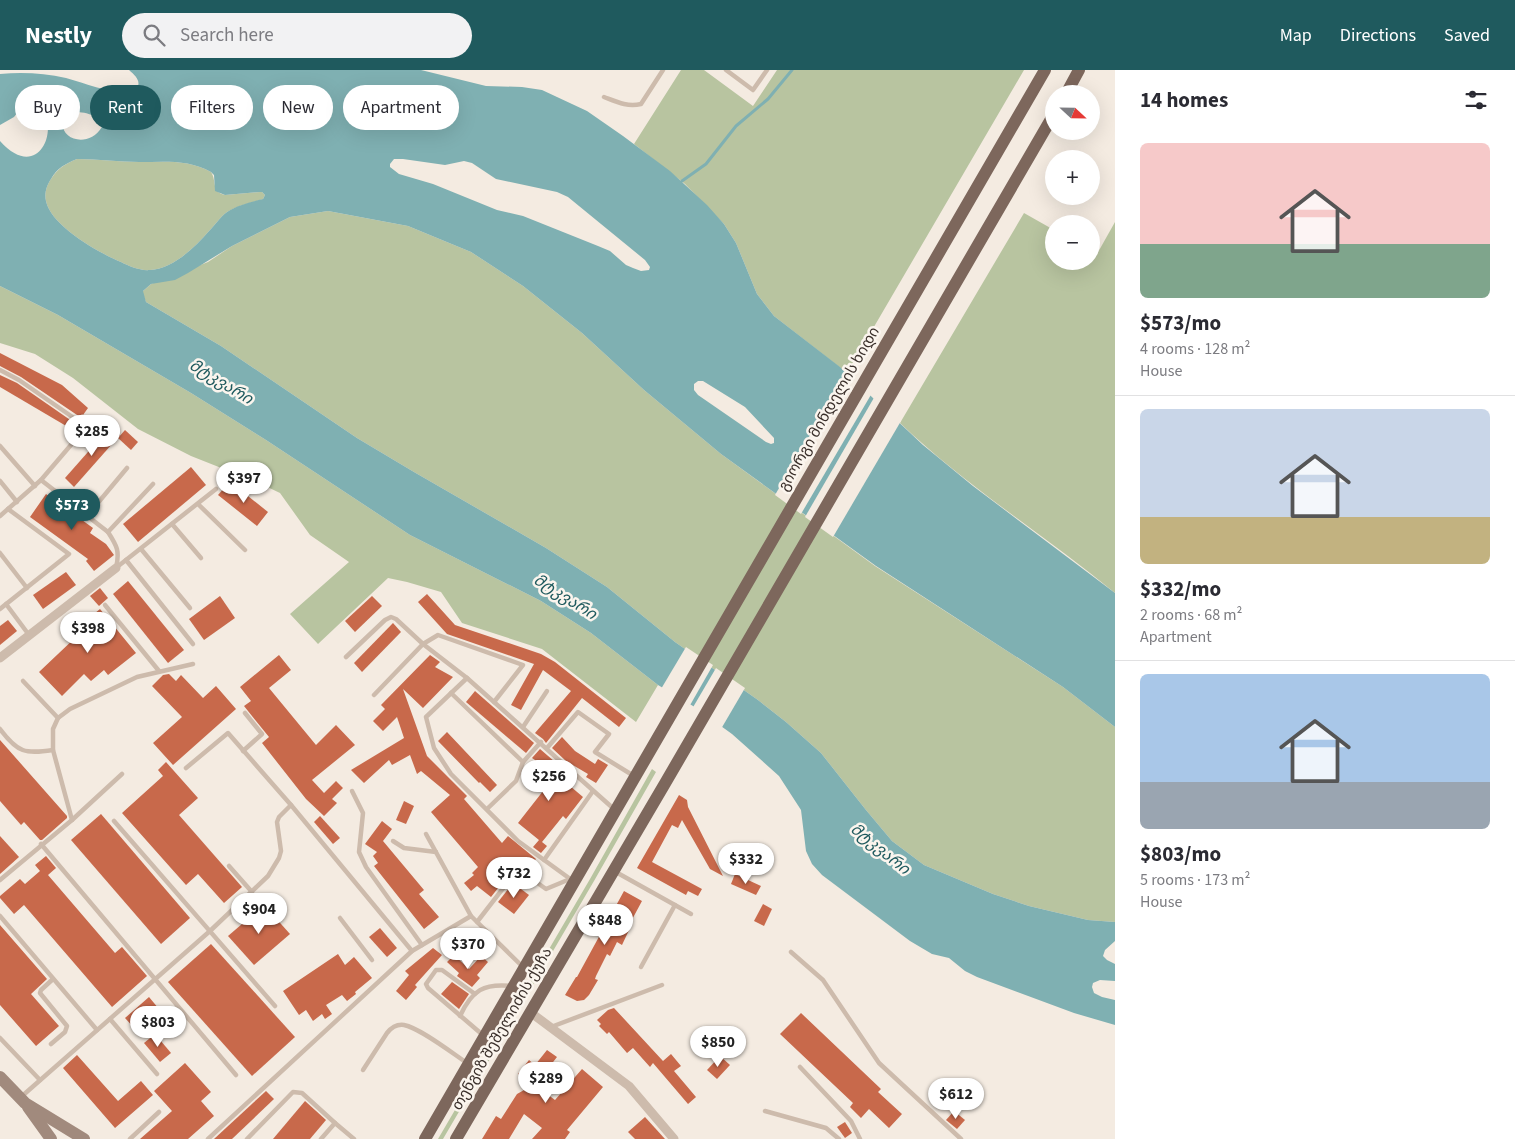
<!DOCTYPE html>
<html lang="en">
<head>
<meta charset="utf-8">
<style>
	body { margin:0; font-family:"Source Sans 3","Noto Sans Georgian",sans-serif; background:#f2f2f3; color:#2b2b33; height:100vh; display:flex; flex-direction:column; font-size:19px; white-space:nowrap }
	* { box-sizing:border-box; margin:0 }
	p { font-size:16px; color:#7c7c81 }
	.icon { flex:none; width:28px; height:28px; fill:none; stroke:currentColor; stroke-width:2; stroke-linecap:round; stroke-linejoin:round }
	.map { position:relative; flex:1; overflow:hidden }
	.panel { display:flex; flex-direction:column; background:#fff; width:400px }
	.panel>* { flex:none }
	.top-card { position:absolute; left:15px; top:15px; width:475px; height:45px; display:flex; gap:10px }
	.needle { width:32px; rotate:112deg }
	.controls { position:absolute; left:1045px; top:15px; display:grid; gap:10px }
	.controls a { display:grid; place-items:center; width:55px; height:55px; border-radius:50%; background:#fff; box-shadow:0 5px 20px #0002; font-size:25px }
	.price { position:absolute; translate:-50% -42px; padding:0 11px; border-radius:18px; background:#fff; color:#222; font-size:16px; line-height:32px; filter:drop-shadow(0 1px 2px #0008) }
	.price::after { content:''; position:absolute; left:50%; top:30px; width:15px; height:11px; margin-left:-8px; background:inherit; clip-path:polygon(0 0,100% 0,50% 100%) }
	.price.active { background:#1f5a5e; color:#fff }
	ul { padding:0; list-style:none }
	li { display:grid; align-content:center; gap:10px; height:265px; padding:0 25px }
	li+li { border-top:1px solid #e1e1e2 }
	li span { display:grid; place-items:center; height:155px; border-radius:8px; color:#555 }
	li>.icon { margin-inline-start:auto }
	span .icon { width:90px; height:90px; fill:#fffc; stroke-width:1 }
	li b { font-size:21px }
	h2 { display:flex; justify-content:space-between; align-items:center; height:60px; padding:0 25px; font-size:21px }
	.chip { padding:0 18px; border-radius:22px; background:#fff; box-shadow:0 5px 20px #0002; font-size:18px; line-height:45px }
	.chip.active { background:#1f5a5e; color:#fff }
	header { display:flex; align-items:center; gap:30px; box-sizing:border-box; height:70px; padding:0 25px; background:#1f5a5e; color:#fff }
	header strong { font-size:24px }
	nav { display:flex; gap:28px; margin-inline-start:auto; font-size:18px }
	.search { width:350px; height:45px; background:#f2f2f3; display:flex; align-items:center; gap:12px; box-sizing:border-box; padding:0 18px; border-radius:28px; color:#7c7c81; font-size:19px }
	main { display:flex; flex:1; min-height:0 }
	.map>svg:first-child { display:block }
	.green { fill:#b8c4a0 }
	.water { fill:#7fb0b2; fill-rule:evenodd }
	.pier { fill:#f4ebe1 }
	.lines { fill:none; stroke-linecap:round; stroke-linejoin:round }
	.stream { stroke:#7fb0b2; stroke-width:3 }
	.building { fill:#c8694b }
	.service { stroke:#cdbbac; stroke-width:4.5 }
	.minor { stroke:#cdbbac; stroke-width:9 }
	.secondary { stroke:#a18a7d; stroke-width:12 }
	.primary { stroke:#7d675c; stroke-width:12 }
	.labels { text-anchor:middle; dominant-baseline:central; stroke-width:5; stroke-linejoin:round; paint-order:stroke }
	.street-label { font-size:15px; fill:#3b302b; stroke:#fbf5ee }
	.water-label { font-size:16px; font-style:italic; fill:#1f5a5e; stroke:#fbf5ee }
</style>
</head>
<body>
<header>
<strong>Nestly</strong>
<div class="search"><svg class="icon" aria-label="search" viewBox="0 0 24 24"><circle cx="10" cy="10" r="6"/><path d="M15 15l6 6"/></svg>Search here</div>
<nav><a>Map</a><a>Directions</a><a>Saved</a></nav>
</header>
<main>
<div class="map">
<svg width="1115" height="1069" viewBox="0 0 1115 1069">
	<rect width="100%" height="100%" fill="#f4ebe1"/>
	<g class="green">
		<path d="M681,0H704L753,36L777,0H1024L847,303L774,246L757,224L736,173L724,154L685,114L634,74Z"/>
		<path d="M77,89C98,89 119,92 139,92C165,92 188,89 211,102C217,111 211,122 225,125L260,122H262L265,125L263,129C251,133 238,135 227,142C220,147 215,155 209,161C195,177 173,199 150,200C140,201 129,196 121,192C99,183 51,156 46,131C44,123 47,115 51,109C58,98 65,94 77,89Z"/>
		<path d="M328,141L408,156L471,182L523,216L582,263L644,320L721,384L875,496L1063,617L1115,657V852L1088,850L1029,836L993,824L924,795L892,771L866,740L821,683L786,652L758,630L675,572L607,517L546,478L414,402L357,368L221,276L146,232L142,222L151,214L208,192L232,176L290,147Z"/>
		<path d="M1024,143L1054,160V191H1091V181L1097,184L1115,152V523C1044,465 966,416 900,353Z"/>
		<path d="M0,216L58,245L191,323L266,370L410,465L541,531L591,563L658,615L636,652L542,579L462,553L441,522L407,512L388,508L318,574L290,544L349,492L310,465L280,423L259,413L191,386L138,359L73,308L35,284L0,273Z"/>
		<path d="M652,699L656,702L594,811L443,1069H438L590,809Z"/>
	</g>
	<path class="water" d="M129,0H421L486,16L522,17L542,20L587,41L623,66L670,101L707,135L724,154L736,173L757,224L774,246L840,297L923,375L973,416L1115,523V657L1063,617L876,496L721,384L644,320L582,263L523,216L471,182L408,156L328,141L290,147L232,176L188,203L175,210L151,214L143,221L146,232L221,276L357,368L414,402L546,478L607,517L675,572L758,630L786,652L821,683L866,740L892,771L924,795L993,824L1029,836L1088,850L1115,852V871L1105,880L1103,886L1107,890L1115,894V911L1100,910L1093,913L1092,917L1094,923L1102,927L1115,930V955L1074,943L977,907L965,901L949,888L932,884L910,871L822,805L812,794L806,781L801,740L779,706L732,664L693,636L658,615L591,563L541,531L410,465L266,370L191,323L58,245L0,216V71C44,120 67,39 28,31L23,35L14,47L0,55V4C22,2 44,3 66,8C88,14 110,24 134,22C143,13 137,7 129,0ZM73,42C84,42 100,44 102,57C88,80 55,69 64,46ZM77,89C98,89 119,92 139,92C165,92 188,89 211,102L214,105L215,121L225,125L260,122H262L265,125L263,129C251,132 238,135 227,142C220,147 215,155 209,161C195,177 173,199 150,200C140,201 129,196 121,192C99,183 51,156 46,131C44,123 47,115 51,109C57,98 65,94 77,89ZM394,89H403L445,95L464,91L472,93L496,109L557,122L568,127L645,190L650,197L649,200L641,201L633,198L626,195L610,181L598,176L523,146L497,140L433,114L399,104L390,97V94ZM698,311H703L745,337L774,368V373L771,374L766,372L698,325L694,320V314Z"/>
	<g class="pier">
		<path d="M848,300L872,323L801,444L775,425Z"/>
		<path d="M875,326L901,351L833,467L805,447Z"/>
		<path d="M686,577L713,595L689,637L661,619Z"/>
		<path d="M716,598L745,618L721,659L692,639Z"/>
	</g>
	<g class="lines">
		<path class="stream" d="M682,111L706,94L736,56L768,29L792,0"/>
	</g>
	<g class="building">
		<path d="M0,283L62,315L88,338L83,345L82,344L80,347L21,307L0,296Z"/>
		<path d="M0,305L17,313L76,354L73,360L0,317Z"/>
		<path d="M110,357L120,365L74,417L65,408Z"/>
		<path d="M125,360L138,372L131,380L118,368Z"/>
		<path d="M191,397L206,415L138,472L123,454Z"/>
		<path d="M233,414L268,442L257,456L218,425L225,417L228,420Z"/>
		<path d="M46,424L93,458L90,463L106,474L114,485L94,501L86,491L88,489L30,447Z"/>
		<path d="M66,502L76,515L43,539L33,525Z"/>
		<path d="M128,511L184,580L168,593L113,524Z"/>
		<path d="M100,518L108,528L99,536L90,526Z"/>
		<path d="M427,524L455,555L541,584L555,592L626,648L619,657L582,628L546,673L543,669L535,663L571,621L543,600L521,640L511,635L534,594L447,564L418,532Z"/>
		<path d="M220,526L235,548L204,570L189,549Z"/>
		<path d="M372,526L382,536L355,562L345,551Z"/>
		<path d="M100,539L136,583L108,605L104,600L91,611L84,604L62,626L39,602L77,566L73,561Z"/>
		<path d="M8,550L17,561L0,575V556Z"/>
		<path d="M393,553L401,562L362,602L354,593Z"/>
		<path d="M279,585L291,600L269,618L316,675L336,655L355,675L312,710L324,723L336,711L343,718L332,729L337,733L324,746L306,729L262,673L269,667L244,636L251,631L240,617Z"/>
		<path d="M430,585L440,592L435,597L453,607L423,638L403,619L427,686L467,726L464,729L502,773L508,766L536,789L530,797L518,788L504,806L506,808L491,827L477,816L471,821L464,813L474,805L472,803L478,797L431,742L450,725L421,701L417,704L410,685L392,695L389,690L364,713L351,700L404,668L397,647L383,661L373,651L385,639L381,635Z"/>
		<path d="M169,604L176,611L181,605L203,628L216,616L236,639L173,695L153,673L182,647L152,616L163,605Z"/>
		<path d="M475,621L534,673L526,683L466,632Z"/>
		<path d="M447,662L497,715L490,722L480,712L479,713L438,671Z"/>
		<path d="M562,667L575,681L595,694L598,689L608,695L596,713L586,707L588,704L566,691L552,678Z"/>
		<path d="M0,670L67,746V748L42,770H40L24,752L21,755L0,731Z"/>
		<path d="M540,679L562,698L557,705L583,727L566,749L563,746L542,772L547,776L541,783L533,777L539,770L518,753L547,716L543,713L550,705L533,694L535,690L532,688Z"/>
		<path d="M166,692L198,728L179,745L242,817L224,833L198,804L186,815L122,743L163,706L158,700Z"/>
		<path d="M679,725L687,730L688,737L723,806L710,799L682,750L678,758L672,755L652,792L702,819L698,826L688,821L686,825L637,798Z"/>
		<path d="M404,731L414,736L406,754L396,750Z"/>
		<path d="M101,744L190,848L161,874L71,770Z"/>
		<path d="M320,746L340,768L333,774L314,752Z"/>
		<path d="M382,751L392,759L383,771L424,820L419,824L439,847L424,859L374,796L378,793L373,786L377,782L365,774Z"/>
		<path d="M0,766L19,787L0,804Z"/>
		<path d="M46,786L56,798L48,805L115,883L122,877L147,906L112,937L24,835L14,844L0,828V826L20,809L25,814L40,801L35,795Z"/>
		<path d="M735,804L761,816L756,825L731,814Z"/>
		<path d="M513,813L529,825L514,844L498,832Z"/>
		<path d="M624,821L642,831L628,857L630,858L622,875L617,872L610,886L607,884L596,906L595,909L598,910L589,925L584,930L577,931L565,925L576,907H577Z"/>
		<path d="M763,834L772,839L764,856L754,851Z"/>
		<path d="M264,835L290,864L254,895L228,866Z"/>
		<path d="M0,855L47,909L31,924L59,956L36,976L0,935Z"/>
		<path d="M380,858L397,878L387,887L369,867Z"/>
		<path d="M211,874L295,967L252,1006L168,912Z"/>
		<path d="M433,878L442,885L415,915L417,917L406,930L396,921L409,905L405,901Z"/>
		<path d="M338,884L345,895L354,887L372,908L355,922L356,924L347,931L342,925L326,935L332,944L325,949L322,944L313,951L306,940L299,945L283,921Z"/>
		<path d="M454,885L469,899L481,886L488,892L477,905L480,908L472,917L457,906L459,903L447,892Z"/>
		<path d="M452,912L469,924L459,939L441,924Z"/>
		<path d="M149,927L159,939L162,937L171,947L154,961L145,951L135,959L125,948Z"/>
		<path d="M614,938L663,991L671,984L681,996L674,1001L696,1027L688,1034L653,993L650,997L633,978L627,983L609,962L607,964L599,956L601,954L597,950L608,940Z"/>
		<path d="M801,943L881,1019L878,1022L902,1044L889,1058L869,1039L861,1048L850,1037L853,1033L780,964Z"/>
		<path d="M155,964L171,983L160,992L144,973Z"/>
		<path d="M547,980L557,987L535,1015L555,1030L582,999L603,1017L567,1060L570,1062L565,1069H532L542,1058L524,1044L509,1069H482L496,1046L501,1049L517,1024L533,1015L518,1004L529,990L535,995Z"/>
		<path d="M77,985L118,1031L141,1011L153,1025L115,1058L63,998Z"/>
		<path d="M720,986L730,995L717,1009L707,1000Z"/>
		<path d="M185,993L211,1022L201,1031L214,1046L188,1069H140L172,1041L154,1021Z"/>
		<path d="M266,1021L274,1029L232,1069H214Z"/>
		<path d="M305,1031L326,1050L310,1069H273Z"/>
		<path d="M954,1041L965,1050L957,1059L946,1050Z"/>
		<path d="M645,1047L665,1069H635L628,1062Z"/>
		<path d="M845,1052L852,1063L845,1068L837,1057Z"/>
	</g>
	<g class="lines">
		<g class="service">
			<path d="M726,0L753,20L767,0"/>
			<path d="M604,27C617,32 627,37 641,34L663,0"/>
			<path d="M0,300L19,310L84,355L82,362L41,410"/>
			<path d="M0,376L35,416"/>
			<path d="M0,411L17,432"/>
			<path d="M198,434L245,480"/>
			<path d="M0,446L41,410L108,462C117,476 120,481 116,498"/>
			<path d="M87,446L127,398"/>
			<path d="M172,454L201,488"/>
			<path d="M108,462L153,414"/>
			<path d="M141,479L190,538"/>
			<path d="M0,483L27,518"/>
			<path d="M126,490L216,419"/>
			<path d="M117,497L126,490L193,574"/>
			<path d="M6,534L29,565"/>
			<path d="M105,535L159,601"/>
			<path d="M0,539L69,484L8,439"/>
			<path d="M346,587L385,550L391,547L396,549L423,574L467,608L615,740"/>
			<path d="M467,608L426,647L434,678L451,704L518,771L573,811"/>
			<path d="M23,611L58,648"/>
			<path d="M451,623L523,692"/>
			<path d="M374,625L423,574L438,565L523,595L494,632"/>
			<path d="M523,657L547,621"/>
			<path d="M0,659C18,683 25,684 53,680"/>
			<path d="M547,678L578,642L609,664L595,682L634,706"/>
			<path d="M243,681L262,664L245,643"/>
			<path d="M186,698L228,663L291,735L412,881"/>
			<path d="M352,721L363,743L359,782L366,797L422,875"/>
			<path d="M487,739L516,711L523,692L541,672"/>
			<path d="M72,750L53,680V659L58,648L70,639L137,607L193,594"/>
			<path d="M114,751L275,936"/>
			<path d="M426,764L471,846"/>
			<path d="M393,771L404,778L436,782"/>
			<path d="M41,774L236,1005"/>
			<path d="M544,790L593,721"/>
			<path d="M229,796L252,822"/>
			<path d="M614,801L691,844"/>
			<path d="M0,810L72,750L122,704"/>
			<path d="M0,846L97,960"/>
			<path d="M340,848L372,890"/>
			<path d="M477,852L518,799L546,819L570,809"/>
			<path d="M791,882L823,910L879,993L961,1069"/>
			<path d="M641,897L675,835"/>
			<path d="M475,924L442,900H436L426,914L428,918L484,966"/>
			<path d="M460,946C472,920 484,913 512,916"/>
			<path d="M110,949L157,1004"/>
			<path d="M551,957L662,915"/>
			<path d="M0,968L40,1010"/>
			<path d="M51,974L65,962L67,956L40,923L41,920L53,909"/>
			<path d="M800,997L851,1051L860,1069"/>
			<path d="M363,1000L387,963C391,958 397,954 404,955C420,958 452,983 467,993"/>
			<path d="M21,1027L210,861L268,806L279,788L281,781L277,752L279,747L291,735"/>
			<path d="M765,1041L826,1058L839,1069"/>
			<path d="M130,1069L159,1042"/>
			<path d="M208,1069L412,881L471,846L523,897"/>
			<path d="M247,1069L293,1022L302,1023L335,1053"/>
			<path d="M321,1069L335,1053L354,1069"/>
		</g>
		<g class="minor">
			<path d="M0,588L116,498"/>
			<path d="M530,942L629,1016L674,1069"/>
		</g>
		<g class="secondary">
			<path d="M0,1007L25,1033L84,1069"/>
			<path d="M28,1037L51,1069"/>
		</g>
		<g class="primary">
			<path d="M1066,24L1079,0"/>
			<path d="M425,1069L1045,0"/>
			<path d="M456,1069L667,710L1054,44"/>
		</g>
	</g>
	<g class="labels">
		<g class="street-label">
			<text transform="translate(829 339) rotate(-60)">გიორგი მინდელის ხიდი</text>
			<text transform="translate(502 959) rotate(-60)">თენგიზ შეშელიძის ქუჩა</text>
		</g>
		<g class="water-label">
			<text transform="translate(221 312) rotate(31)">მტკვარი</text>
			<text transform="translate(565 527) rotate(32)">მტკვარი</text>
			<text transform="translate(880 779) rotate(39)">მტკვარი</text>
		</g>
	</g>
</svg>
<div class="controls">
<a><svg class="needle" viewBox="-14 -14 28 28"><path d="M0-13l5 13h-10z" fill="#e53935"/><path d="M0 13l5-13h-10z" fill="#7c7c81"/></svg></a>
<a>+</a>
<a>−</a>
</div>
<b class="price" style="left:92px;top:387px">$285</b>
<b class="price" style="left:244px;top:434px">$397</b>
<b class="price active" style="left:72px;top:461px">$573</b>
<b class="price" style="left:88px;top:584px">$398</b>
<b class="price" style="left:549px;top:732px">$256</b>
<b class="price" style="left:746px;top:815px">$332</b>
<b class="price" style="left:514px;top:829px">$732</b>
<b class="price" style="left:259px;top:865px">$904</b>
<b class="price" style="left:605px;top:876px">$848</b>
<b class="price" style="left:468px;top:900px">$370</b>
<b class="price" style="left:158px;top:978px">$803</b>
<b class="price" style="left:718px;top:998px">$850</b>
<b class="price" style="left:546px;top:1034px">$289</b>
<b class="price" style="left:956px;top:1050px">$612</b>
<div class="top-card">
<a class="chip">Buy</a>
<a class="chip active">Rent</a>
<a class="chip">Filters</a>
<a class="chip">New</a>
<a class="chip">Apartment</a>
</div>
</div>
<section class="panel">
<h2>14 homes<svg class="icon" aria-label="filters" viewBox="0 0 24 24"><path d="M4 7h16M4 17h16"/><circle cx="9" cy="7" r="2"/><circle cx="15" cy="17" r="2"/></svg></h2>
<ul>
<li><span style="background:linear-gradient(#f6c9c9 65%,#7fa58c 0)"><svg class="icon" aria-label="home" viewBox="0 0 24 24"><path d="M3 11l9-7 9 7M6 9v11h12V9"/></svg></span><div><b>$573/mo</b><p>4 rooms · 128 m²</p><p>House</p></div></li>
<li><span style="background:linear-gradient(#c9d6e8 70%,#c2b280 0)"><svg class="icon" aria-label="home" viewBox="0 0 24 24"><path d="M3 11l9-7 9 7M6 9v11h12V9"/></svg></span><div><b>$332/mo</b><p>2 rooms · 68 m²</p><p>Apartment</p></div></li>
<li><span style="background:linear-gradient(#a9c7e8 70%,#9aa5b1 0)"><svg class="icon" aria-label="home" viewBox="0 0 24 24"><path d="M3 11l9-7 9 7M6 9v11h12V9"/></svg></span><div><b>$803/mo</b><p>5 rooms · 173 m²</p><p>House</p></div></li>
</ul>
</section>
</main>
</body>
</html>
